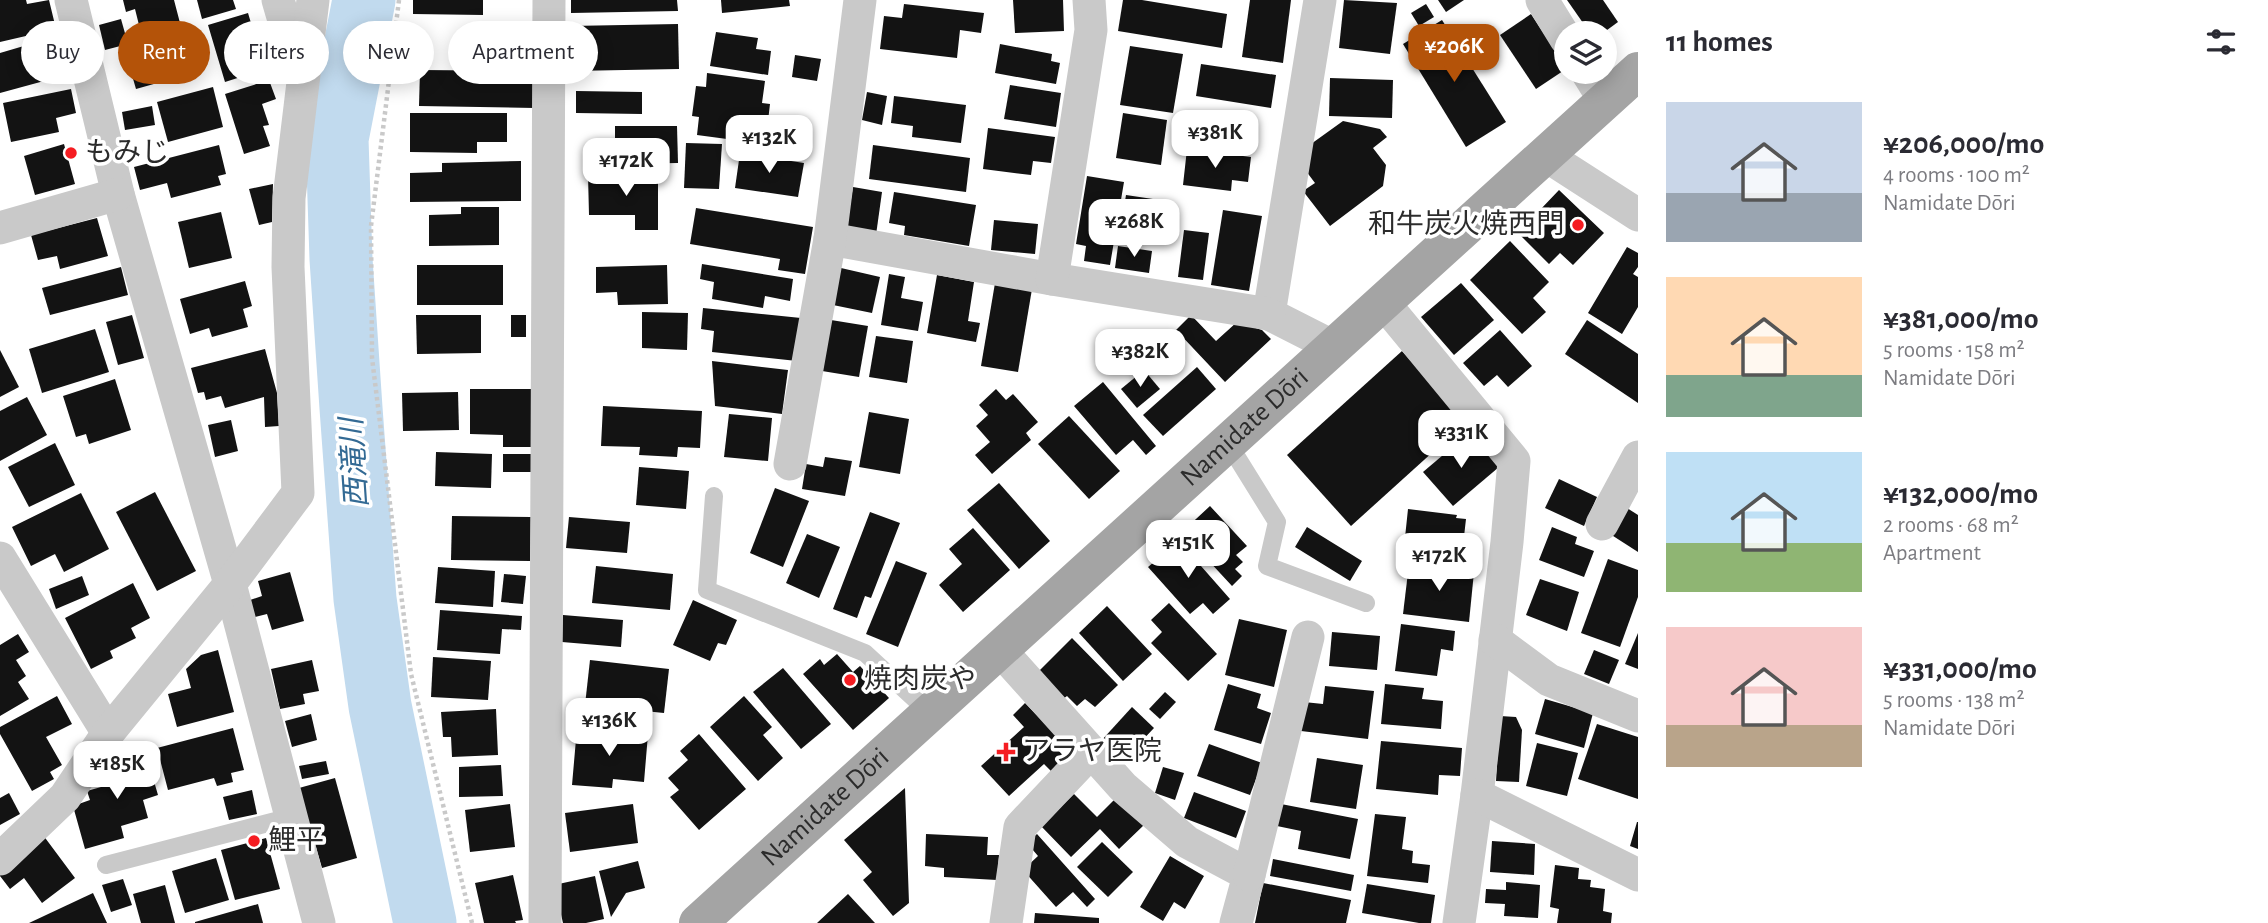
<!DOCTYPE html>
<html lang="en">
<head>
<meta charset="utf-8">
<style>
	body { margin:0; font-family:"Alegreya Sans","Noto Sans JP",sans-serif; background:#f7f7f7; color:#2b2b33; height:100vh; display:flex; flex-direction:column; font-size:26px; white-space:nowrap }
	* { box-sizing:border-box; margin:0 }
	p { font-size:23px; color:#7c7c81 }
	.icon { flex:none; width:38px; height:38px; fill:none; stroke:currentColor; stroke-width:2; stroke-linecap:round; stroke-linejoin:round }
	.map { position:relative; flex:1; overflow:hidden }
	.sheet { display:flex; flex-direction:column; background:#fff; width:630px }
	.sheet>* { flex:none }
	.hud { position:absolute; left:21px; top:21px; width:665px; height:63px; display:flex; gap:14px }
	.controls { position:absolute; left:1554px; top:21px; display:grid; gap:14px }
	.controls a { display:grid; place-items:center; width:63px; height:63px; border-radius:50%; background:#fff; box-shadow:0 4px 18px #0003; font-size:35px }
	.price { position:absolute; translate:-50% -60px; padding:0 16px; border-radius:14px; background:#fff; color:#222; font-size:23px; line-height:46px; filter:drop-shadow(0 2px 4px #0008) }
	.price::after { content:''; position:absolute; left:50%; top:42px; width:21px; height:16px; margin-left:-10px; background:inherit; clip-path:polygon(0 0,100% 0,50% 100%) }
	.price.active { background:#b45309; color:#fff }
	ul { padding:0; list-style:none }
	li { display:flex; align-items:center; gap:21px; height:175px; padding:0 28px }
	li span { display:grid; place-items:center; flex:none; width:196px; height:140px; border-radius:0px; color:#555 }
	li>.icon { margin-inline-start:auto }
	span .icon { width:84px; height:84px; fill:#fffc; stroke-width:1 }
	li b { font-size:30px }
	h2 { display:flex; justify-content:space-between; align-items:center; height:84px; padding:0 28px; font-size:30px }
	.pill { padding:0 24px; border-radius:32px; background:#fff; box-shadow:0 4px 18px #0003; font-size:24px; line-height:63px }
	.pill.active { background:#b45309; color:#fff }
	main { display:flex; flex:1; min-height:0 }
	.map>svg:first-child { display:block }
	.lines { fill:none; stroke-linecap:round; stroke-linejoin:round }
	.river { stroke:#c1daee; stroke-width:63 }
	.building { fill:#131313 }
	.path { stroke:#c9c9c9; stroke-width:4.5; stroke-dasharray:3.5 3.5; stroke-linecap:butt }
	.service { stroke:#c9c9c9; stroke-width:18 }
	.minor { stroke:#c9c9c9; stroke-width:33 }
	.primary { stroke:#a4a4a4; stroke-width:38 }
	.poi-dot { fill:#f51c21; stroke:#fff; stroke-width:2.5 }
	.labels { text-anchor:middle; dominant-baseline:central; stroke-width:7; stroke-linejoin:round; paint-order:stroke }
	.poi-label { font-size:28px; fill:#2c2c2c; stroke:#fff; text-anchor:start }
	.street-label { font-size:28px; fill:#2c2c2c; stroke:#fff }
	.water-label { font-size:30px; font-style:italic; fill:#336a94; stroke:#fff }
</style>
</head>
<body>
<main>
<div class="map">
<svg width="1638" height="923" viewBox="0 0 1638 923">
	<rect width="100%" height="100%" fill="#fff"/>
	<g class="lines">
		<path class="river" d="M364,0L337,139L341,259L351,408L365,599L380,706L425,923"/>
	</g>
	<g class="building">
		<path d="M0,0H26L27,4L49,0L56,29L0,42Z"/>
		<path d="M123,0H174L180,23L141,33L135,9L126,12Z"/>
		<path d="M197,0H233L236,9L202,19Z"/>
		<path d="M413,0H483V15L413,14Z"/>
		<path d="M571,0H677L678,11L571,13Z"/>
		<path d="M721,0H789L790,6L722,13Z"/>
		<path d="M1013,0H1063L1064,31L1015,33Z"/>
		<path d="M1123,0H1142L1227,14L1222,48L1118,31Z"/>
		<path d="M1250,0H1291L1283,63L1242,57Z"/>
		<path d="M1344,0L1397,3L1390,54L1339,48Z"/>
		<path d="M1438,0H1464L1446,12Z"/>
		<path d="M1567,0H1603L1618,22L1603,33H1590Z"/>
		<path d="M904,4L984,13L981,33L960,30L957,58L880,49L884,16L902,18Z"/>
		<path d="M1426,4L1434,17L1419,26L1411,13Z"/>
		<path d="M248,13L263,63L248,67L250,74L225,82L208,25Z"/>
		<path d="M1531,14L1566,67V69L1536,89L1500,35Z"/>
		<path d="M121,19L128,44L105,50L99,25Z"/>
		<path d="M1442,20L1506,122L1466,147L1403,44Z"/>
		<path d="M678,24L679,69L571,71L570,26Z"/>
		<rect x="471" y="25" width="53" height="38"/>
		<path d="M716,32L758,38L756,49L771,51L768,75L710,66Z"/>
		<path d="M190,34L200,71L136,89L125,51Z"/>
		<path d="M34,43L44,81L0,93V53Z"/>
		<path d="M1000,44L1052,54L1051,61L1060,63L1056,84L995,73Z"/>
		<path d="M1130,46L1183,54L1173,113L1120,105Z"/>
		<path d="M795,55L821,59L817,81L792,77Z"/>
		<path d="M1201,64L1276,75L1271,108L1196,96Z"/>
		<path d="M420,70L535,71V108L419,106Z"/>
		<path d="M707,73L765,81L762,103L770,104L768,121L760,120L757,143L697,135L699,117L692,116L696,86L706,87Z"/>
		<path d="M1330,78L1393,80L1392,118L1329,116Z"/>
		<path d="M269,80L276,99L262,104L269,125L263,126L270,146L244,154L225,94Z"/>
		<path d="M1010,85L1061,93L1056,127L1004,119Z"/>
		<path d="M213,87L223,127L168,142L157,102Z"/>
		<path d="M71,89L76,113L56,118L59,132L11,142L3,103Z"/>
		<path d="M576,91L642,92V114L576,113Z"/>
		<path d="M867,92L887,96L882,125L862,120Z"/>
		<path d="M894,96L966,105L961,143L912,137L913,126L891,123Z"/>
		<path d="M152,106L155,125L125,130L122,112Z"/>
		<path d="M1207,111L1255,119L1251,142L1203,133Z"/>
		<path d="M410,113H507V142H477V153L410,152Z"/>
		<path d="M1123,113L1167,120L1161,165L1116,158Z"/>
		<path d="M1343,121L1380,129L1387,137L1373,148L1386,165L1383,186L1330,226L1303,191L1315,183L1306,171L1311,144Z"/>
		<path d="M615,126H677L678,163L615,164Z"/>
		<path d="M988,128L1055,137L1051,163L1033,161L1031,175L983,169Z"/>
		<path d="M686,143L722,144L719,189L684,188Z"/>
		<path d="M64,144L75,184L35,195L24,156Z"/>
		<path d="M219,145L226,174L218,176L221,185L171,198L167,183L140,190L134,167Z"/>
		<path d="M873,145L970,158L966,192L869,179Z"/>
		<path d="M1187,149L1251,157L1248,182L1232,180L1231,191L1183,185Z"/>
		<path d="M740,153L804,163L798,197L735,188Z"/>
		<path d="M521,161V201L410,202V173L442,172V163Z"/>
		<path d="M588,175H658V230H635V215H589Z"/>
		<path d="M1087,176L1124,182L1110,265L1084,261L1086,246L1076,244Z"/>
		<path d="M273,184L272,222L259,225L249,189Z"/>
		<path d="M853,187L882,192L876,235L846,230Z"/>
		<path d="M1559,190L1604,233L1573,265L1560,253L1549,264L1518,233Z"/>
		<path d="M894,192L976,205L969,246L904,235L905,226L889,223Z"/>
		<path d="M1126,195L1173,202L1168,237L1120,230Z"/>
		<path d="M461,207H499V245L429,246V215L461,214Z"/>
		<path d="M696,208L813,227L805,274L778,270L780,259L690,244Z"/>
		<path d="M1223,210L1262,216L1249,291L1211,285Z"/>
		<path d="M221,212L232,258L189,268L178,222Z"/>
		<path d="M97,218L108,256L60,269L57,256L38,260L31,235Z"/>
		<path d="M994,220L1038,224L1035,254L991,250Z"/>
		<path d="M1184,230L1209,233L1203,280L1178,277Z"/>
		<path d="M1510,241L1549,282L1533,298L1546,312L1522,334L1470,280Z"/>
		<path d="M1118,246L1152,251L1149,273L1115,268Z"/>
		<path d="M1627,247L1638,253V267L1633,274L1638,277V307L1622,334L1588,313Z"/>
		<path d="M702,264L793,279L790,301L765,296L763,308L712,299L714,282L700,279Z"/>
		<rect x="417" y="265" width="86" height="40"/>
		<path d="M667,265L668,304L618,305L617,292L596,293V267Z"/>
		<path d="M121,267L128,295L50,315L42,288Z"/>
		<path d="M841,268L880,277L872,313L833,305Z"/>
		<path d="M889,274L905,277L901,298L923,302L918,331L881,325Z"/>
		<path d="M937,275L974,282L968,321L980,323L976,342L927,333Z"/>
		<path d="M245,281L252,306L243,309L248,327L212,337L209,328L190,334L180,299Z"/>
		<path d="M995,283L1032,289L1018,372L981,366Z"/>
		<path d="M1461,283L1494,320L1454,355L1421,317Z"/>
		<path d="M703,308L801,318L797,361L712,352L714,331L701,329Z"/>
		<path d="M642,312L688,313L687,350L642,348Z"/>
		<path d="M132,315L144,358L118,365L106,322Z"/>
		<path d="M416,315H481V353L417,354Z"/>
		<rect x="511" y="315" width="15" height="22"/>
		<path d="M1191,315L1216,341L1237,322L1262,330L1271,339L1225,382L1176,330Z"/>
		<path d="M831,320L868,326L859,377L822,371Z"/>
		<path d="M1587,320L1638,354V403L1565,354Z"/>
		<path d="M95,329L109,372L42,393L29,349Z"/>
		<path d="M1500,330L1532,366L1508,387L1497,375L1484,386L1463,363Z"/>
		<path d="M876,336L913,341L907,383L869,377Z"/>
		<path d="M265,349L277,393L279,426L265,427L264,397L225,408L221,396L206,400L204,392L198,393L191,368Z"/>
		<path d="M0,350L19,387L0,397Z"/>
		<path d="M1402,351L1466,422L1351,526L1287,455Z"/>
		<path d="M712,361L788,370L782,414L715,406Z"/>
		<path d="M1197,367L1216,389L1163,436L1143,415Z"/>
		<path d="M1144,370L1160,389L1137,408L1121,389Z"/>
		<path d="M115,379L131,430L89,444L86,434L76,437L63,396Z"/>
		<path d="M1103,382L1156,446L1146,455L1133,440L1116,455L1074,406Z"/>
		<path d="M470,389H536L535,447H503V435L470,434Z"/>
		<path d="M996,389L1006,400L1013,394L1038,422L1026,433L1031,440L992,474L975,455L990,442L976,426L988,415L979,405Z"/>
		<path d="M458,392L459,430L403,431L402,393Z"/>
		<path d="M27,397L47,435L0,461V411Z"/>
		<path d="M603,406L702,411L700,448L678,447L677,457L639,455L640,447L601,446Z"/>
		<path d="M869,412L909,419L900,474L859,467Z"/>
		<path d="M729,414L772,418L768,461L724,457Z"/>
		<path d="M1069,416L1120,471L1089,499L1038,444Z"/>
		<path d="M231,420L238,451L215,457L208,425Z"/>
		<path d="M1469,433L1499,467L1453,506L1423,472Z"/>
		<path d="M55,443L75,485L29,507L8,467Z"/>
		<path d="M436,452L492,454L491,488L435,486Z"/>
		<rect x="503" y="454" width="30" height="18"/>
		<path d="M825,457L852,461L845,496L802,489L806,464L823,467Z"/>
		<path d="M639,467L689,471L686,509L636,505Z"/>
		<path d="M1559,479L1597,497L1584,526L1545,508Z"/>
		<path d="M999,483L1050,541L1019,569L967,510Z"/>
		<path d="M775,488L809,501L783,567L750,553Z"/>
		<path d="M155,492L196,571L157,591L116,512Z"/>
		<path d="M81,493L109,549L64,572L55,554L31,566L12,527Z"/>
		<path d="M1210,506L1247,546L1236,555L1243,562L1235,569L1242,576L1232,586L1182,532Z"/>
		<path d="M1627,508L1638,515V552L1610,534Z"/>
		<path d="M1408,509L1457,515L1456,518L1466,519L1462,554L1404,547Z"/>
		<path d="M870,512L900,523L871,598L865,596L857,618L833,609Z"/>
		<path d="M452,516L531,517L530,561L451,560Z"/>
		<path d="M569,517L630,522L627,553L566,548Z"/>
		<path d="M1307,527L1362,561L1350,581L1295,547Z"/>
		<path d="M1552,527L1577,537L1575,544L1594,551L1584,577L1539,560Z"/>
		<path d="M973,528L1010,570L963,612L939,585L962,564L949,549Z"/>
		<path d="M807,534L840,547L819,598L786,583Z"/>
		<path d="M1179,541L1230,599L1213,614L1203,603L1190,614L1148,567Z"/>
		<path d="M1608,559L1638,570V597L1620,647L1581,633Z"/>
		<path d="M896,561L927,573L898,647L866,634Z"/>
		<path d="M1409,564L1474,572L1469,622L1403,614Z"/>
		<path d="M596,566L673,574L670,610L592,603Z"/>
		<path d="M438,567L495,571L493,607L435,603Z"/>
		<path d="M290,572L304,621L272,630L267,614L255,617L250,600L262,596L258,581Z"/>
		<path d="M504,574L526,576L523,604L501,602Z"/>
		<path d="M82,576L89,595L56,609L49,589Z"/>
		<path d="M1540,579L1579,592L1567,631L1526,615Z"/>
		<path d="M133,583L150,618L131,628L136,638L110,651L113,658L91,669L65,618Z"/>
		<path d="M693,600L737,620L726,645L718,643L710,661L673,645Z"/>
		<path d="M1169,603L1217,654L1188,681L1151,643L1162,632L1151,620Z"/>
		<path d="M1107,606L1152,654L1123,681L1079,633Z"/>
		<path d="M440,610L522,616L521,630L502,629L500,654L437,650Z"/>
		<path d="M563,615L623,620L621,647L562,642Z"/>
		<path d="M1239,619L1287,630L1274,687L1225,675Z"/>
		<path d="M1401,624L1455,631L1453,651L1441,649L1437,676L1395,671Z"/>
		<path d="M1332,632L1380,636L1377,670L1329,666Z"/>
		<path d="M1638,633V669L1625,664Z"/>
		<path d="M18,634L29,652L16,660L26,676L18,682L29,699L0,716V645Z"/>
		<path d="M1072,638L1118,685L1095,707L1085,699L1077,706L1067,696L1063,699L1037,673Z"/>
		<path d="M218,650L234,712L177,727L168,694L191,688L186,669L201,655Z"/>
		<path d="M1594,650L1619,660L1609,684L1584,674Z"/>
		<path d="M837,654L853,672L860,666L889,698L853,730L803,674L820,659L824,665Z"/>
		<path d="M433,657L491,661L488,700L431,697Z"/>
		<path d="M312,660L319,691L303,694L305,704L280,709L271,669Z"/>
		<path d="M590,660L669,669L664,713L585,705Z"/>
		<path d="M783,668L831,724L801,749L753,692Z"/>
		<path d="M1228,684L1261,694L1257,708L1271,713L1261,744L1214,730Z"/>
		<path d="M1385,684L1424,688L1422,699L1443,701L1441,729L1381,724Z"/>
		<path d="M1325,686L1374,691L1368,739L1301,731L1304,702L1323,704Z"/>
		<path d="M1165,692L1176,702L1160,719L1149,709Z"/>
		<path d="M57,696L72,724L46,737L62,765L50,772L54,779L32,791L0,734V727Z"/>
		<path d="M744,696L772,727L763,735L783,758L758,781L710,727Z"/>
		<path d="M1545,699L1593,713L1584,748L1535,734Z"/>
		<path d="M1025,703L1056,735L1050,741L1067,760L1053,773L1044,764L1009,796L981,766L1024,727L1013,715Z"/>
		<path d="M1132,707L1154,728L1123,761L1101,741Z"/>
		<path d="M496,709L498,755L452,757L451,737H443L441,712Z"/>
		<path d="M311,714L317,740L292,747L285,721Z"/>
		<path d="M1500,716L1516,717L1522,730L1519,782L1496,781Z"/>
		<path d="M1597,724L1638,737V799L1578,779Z"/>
		<path d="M233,728L244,770L231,773L233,782L217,786L214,778L168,790L157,748Z"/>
		<path d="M577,728L648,734L644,782L613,779L612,788L572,785Z"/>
		<path d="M699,734L746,789L699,830L670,797L679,790L668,778L688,760L680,751Z"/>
		<path d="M1381,741L1462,748L1460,776L1439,775L1438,795L1376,789Z"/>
		<path d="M1537,743L1578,753L1567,796L1526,786Z"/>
		<path d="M143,744L158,795L143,800L148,818L121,826L124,838L85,849L73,806L90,800L87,791L101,787L99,779L127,771L121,750Z"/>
		<path d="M1209,744L1262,763L1250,795L1197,776Z"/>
		<path d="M1317,758L1363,765L1356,809L1310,802Z"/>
		<path d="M326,761L329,774L302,779L299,766Z"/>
		<path d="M501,765L503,796L459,797V767Z"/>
		<path d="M1163,767L1184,773L1175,800L1155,793Z"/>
		<path d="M335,778L357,858L322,868L299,788Z"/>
		<path d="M905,788L909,903L893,916L863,880L872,872L844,840Z"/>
		<path d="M252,790L257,814L229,820L223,797Z"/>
		<path d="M1194,792L1246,811L1236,838L1184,818Z"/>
		<path d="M9,793L20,814L0,825V798Z"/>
		<path d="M1074,794L1097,817L1117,797L1144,825L1119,849L1100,829L1071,857L1041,826Z"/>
		<path d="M510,804L515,847L470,852L465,810Z"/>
		<path d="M633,804L638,843L570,852L565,813Z"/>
		<path d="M1281,804L1358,819L1350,859L1298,849L1301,831L1277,826Z"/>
		<path d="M1375,814L1406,817L1402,849L1413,851L1412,863L1430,865L1428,883L1367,876Z"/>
		<path d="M1637,822H1638V849L1630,846Z"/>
		<path d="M926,834L988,837L987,855H999L997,880L944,877V868L925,866Z"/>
		<path d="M1037,834L1095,899L1087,907L1073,892L1056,907L1023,870L1038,856L1027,843Z"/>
		<path d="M43,835L75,878L42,903L24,878L10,889L0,876V867Z"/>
		<path d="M266,838L280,889L235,900L221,850Z"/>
		<path d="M1492,841L1535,844L1534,875L1490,872Z"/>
		<path d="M1102,842L1133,872L1108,897L1077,867Z"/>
		<path d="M1170,856L1204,876L1185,909L1174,902L1163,921L1140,907Z"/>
		<path d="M216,858L229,900L185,913L172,871Z"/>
		<path d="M1273,859L1354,875L1351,891L1270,876Z"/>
		<path d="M638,861L645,888L626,893L611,917L599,871Z"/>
		<path d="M1555,865L1579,868L1578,879L1591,880L1590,887L1605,889L1603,911L1612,913L1611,923H1557L1559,909L1550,907Z"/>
		<path d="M513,875L523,920L515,921L516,923H484L475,883Z"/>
		<path d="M595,876L604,919L586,923H563L554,885Z"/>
		<path d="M123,879L132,905L111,912L102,885Z"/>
		<path d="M1506,882L1540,885L1538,918L1504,916L1505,904L1485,903L1486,889L1506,890Z"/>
		<path d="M1263,883L1351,900L1346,923H1255Z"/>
		<path d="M1367,884L1435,895L1431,923H1419L1362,913Z"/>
		<path d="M165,885L175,923H141L133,894Z"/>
		<path d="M93,893L107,923H29Z"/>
		<path d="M848,894L875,923H817Z"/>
		<path d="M258,904L263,923H195V922Z"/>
		<path d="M1035,913L1099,918V923H1034Z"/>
	</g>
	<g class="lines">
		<path class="path" d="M399,0L371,226L372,358L411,674L472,923"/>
		<g class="service">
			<path d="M1228,443L1277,522L1267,566L1366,603"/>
			<path d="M714,496L707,590L865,653L930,713"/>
			<path d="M106,865L291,817"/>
		</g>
		<g class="minor">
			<path d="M71,0L118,194L230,584L319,923"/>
			<path d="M278,0L299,72"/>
			<path d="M1320,0L1269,314L1334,347"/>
			<path d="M1542,0L1566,39"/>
			<path d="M1587,72L1605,101"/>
			<path d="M1545,155L1638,215"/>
			<path d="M0,228L118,194"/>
			<path d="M830,239L1052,279L1269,314"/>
			<path d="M1052,279L1091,30L1089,0"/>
			<path d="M1383,302L1514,461L1507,542L1477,795L1459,923"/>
			<path d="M790,464L830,239L860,0"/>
			<path d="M1602,524L1638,457"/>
			<path d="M0,558L108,733"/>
			<path d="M1495,640L1549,680L1638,716"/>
			<path d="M1000,650L1123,787L1187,842L1249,875L1236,923"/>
			<path d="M1477,795L1638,875"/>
			<path d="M0,859L65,797L108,733L230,584L298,493L288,267L289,198L313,0"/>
			<path d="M1249,875L1308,637"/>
			<path d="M545,923L549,0"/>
			<path d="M1006,923L1020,827L1090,753"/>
		</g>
		<path class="primary" id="s1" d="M698,923L1638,71"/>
	</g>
	<g class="poi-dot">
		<circle cx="71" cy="153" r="7"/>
		<circle cx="1578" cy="225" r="7"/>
		<circle cx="850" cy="680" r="7"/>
		<path d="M1002.5 741.5h7v7h7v7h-7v7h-7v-7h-7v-7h7z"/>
		<circle cx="254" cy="841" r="7"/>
	</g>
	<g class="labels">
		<g class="poi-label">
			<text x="85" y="153">もみじ</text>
			<text x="1564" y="225" text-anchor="end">和牛炭火焼西門</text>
			<text x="864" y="680">焼肉炭や</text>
			<text x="1022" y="752">アラヤ医院</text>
			<text x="268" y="841">鯉平</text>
		</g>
		<g class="street-label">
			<text stroke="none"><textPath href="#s1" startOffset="738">Namidate Dōri</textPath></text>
			<text stroke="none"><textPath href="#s1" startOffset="172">Namidate Dōri</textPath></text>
		</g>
		<g class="water-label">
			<text transform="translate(355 463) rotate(-94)">西滝川</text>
		</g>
	</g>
</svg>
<div class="controls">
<a><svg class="icon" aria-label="layers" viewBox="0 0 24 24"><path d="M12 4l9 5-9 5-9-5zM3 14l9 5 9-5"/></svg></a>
</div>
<b class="price active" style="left:1454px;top:84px">¥206K</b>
<b class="price" style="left:1215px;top:170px">¥381K</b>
<b class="price" style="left:769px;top:175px">¥132K</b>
<b class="price" style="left:626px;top:198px">¥172K</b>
<b class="price" style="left:1134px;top:259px">¥268K</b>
<b class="price" style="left:1140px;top:389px">¥382K</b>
<b class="price" style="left:1461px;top:470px">¥331K</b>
<b class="price" style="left:1188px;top:580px">¥151K</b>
<b class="price" style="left:1439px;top:593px">¥172K</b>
<b class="price" style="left:609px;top:758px">¥136K</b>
<b class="price" style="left:117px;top:801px">¥185K</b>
<div class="hud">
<a class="pill">Buy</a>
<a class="pill active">Rent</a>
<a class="pill">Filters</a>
<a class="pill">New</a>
<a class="pill">Apartment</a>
</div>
</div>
<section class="sheet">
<h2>11 homes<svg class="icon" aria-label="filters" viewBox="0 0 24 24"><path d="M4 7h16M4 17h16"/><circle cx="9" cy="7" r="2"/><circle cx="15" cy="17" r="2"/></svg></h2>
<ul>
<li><span style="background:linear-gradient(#c9d6e8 65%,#9aa5b1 0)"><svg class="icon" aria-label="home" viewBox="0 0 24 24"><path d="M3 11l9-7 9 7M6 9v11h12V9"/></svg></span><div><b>¥206,000/mo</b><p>4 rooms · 100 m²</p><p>Namidate Dōri</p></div></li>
<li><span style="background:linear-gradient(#ffd9b3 70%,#7fa58c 0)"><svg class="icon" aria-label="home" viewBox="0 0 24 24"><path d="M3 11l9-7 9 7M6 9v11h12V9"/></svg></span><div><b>¥381,000/mo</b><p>5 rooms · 158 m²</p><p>Namidate Dōri</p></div></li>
<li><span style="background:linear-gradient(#bfe0f5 65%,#8fb573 0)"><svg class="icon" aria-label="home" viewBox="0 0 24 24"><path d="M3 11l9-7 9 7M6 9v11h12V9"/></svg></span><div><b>¥132,000/mo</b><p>2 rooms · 68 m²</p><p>Apartment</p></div></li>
<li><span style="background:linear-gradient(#f6c9c9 70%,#b9a48a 0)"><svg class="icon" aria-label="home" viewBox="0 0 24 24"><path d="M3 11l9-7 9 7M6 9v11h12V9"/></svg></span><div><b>¥331,000/mo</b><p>5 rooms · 138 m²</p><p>Namidate Dōri</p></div></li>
</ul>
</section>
</main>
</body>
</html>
